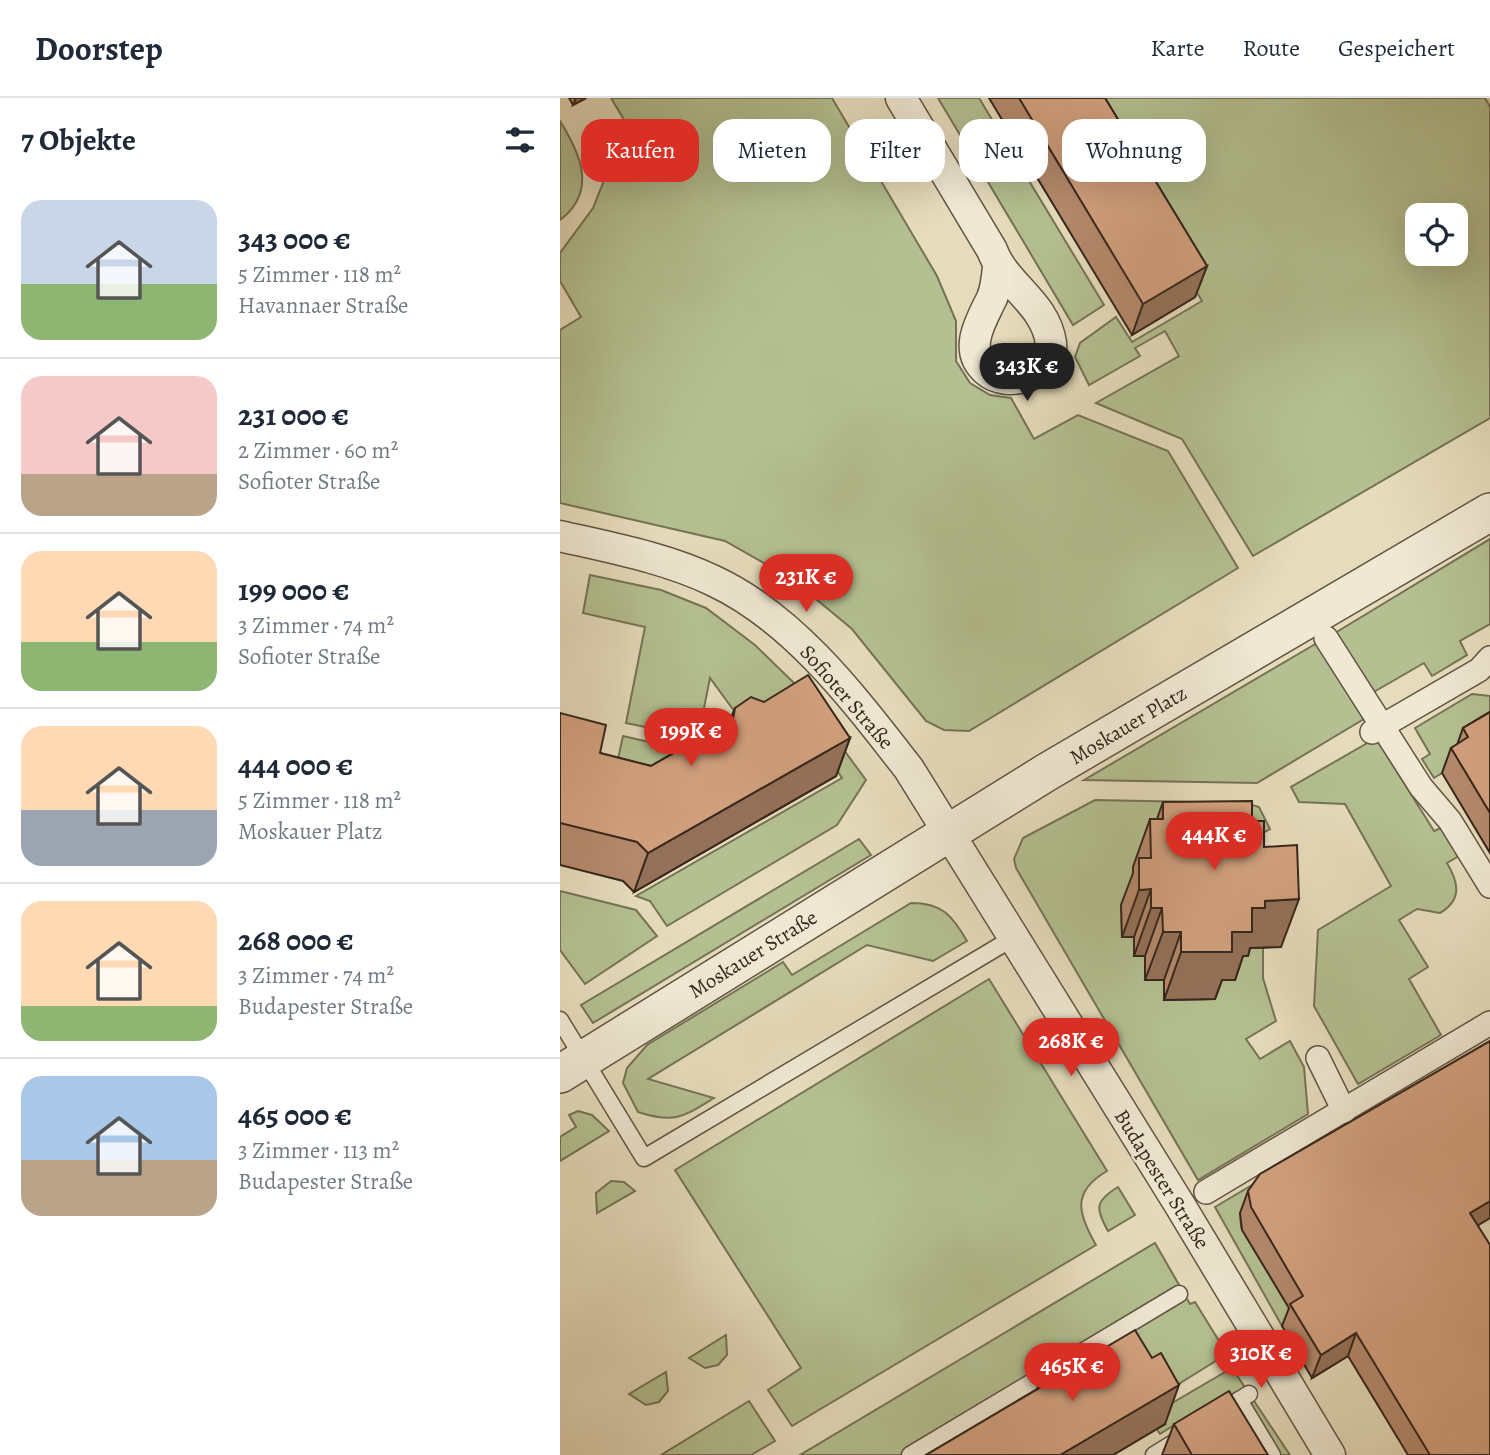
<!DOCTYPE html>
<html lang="de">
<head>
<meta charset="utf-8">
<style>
	body { margin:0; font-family:Alegreya,serif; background:#f6f6f7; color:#1f2937; height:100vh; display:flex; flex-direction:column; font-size:26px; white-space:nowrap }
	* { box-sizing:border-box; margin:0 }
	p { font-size:23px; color:#747a83 }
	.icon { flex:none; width:38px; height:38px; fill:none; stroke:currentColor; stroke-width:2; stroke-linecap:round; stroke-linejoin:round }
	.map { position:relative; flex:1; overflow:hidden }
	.sheet { display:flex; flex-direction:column; background:#fff; width:560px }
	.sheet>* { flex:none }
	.banner { position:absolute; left:21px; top:21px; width:665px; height:63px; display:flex; gap:14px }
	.fabs { position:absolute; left:845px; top:105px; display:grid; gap:14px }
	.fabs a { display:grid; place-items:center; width:63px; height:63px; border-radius:14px; background:#fff; box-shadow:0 7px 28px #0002; font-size:35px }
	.price { position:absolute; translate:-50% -60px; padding:0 16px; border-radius:24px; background:#d93025; color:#fff; font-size:23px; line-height:46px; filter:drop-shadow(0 2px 4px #0008) }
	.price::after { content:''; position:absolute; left:50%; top:42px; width:21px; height:16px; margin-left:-10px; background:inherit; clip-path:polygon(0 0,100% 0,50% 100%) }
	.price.active { background:#222; color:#fff }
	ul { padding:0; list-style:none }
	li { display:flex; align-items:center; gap:21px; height:175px; padding:0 21px }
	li+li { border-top:2px solid #e0e1e3 }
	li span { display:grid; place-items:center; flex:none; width:196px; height:140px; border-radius:21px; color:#555 }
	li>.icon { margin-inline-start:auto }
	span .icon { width:84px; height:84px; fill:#fffc; stroke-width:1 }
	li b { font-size:30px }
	h2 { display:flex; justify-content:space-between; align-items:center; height:84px; padding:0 21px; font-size:30px }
	.pill { padding:0 24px; border-radius:21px; background:#fff; box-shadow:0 7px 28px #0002; font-size:24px; line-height:63px }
	.pill.active { background:#d93025; color:#fff }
	header { display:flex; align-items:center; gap:42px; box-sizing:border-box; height:98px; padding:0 35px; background:#fff; border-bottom:2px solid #e0e1e3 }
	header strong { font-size:33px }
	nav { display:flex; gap:38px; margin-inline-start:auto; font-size:24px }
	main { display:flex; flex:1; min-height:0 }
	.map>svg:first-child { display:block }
	.green { fill:#b4c091; stroke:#757356; stroke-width:2; fill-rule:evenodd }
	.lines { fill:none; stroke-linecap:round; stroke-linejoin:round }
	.service-casing { stroke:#625444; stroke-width:19 }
	.pedestrian-casing { stroke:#625444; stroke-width:26 }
	.minor-casing { stroke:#625444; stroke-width:33 }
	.tertiary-casing { stroke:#625444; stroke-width:40 }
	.service { stroke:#efe8d3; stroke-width:16 }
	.pedestrian { stroke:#efe8d3; stroke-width:23 }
	.minor { stroke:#efe8d3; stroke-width:30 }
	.tertiary { stroke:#efe8d3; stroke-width:37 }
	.wall { fill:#b58a6d; stroke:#36261c; stroke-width:2 }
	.shaded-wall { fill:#947159; stroke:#36261c; stroke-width:2 }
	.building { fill:#d3a17f; stroke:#36261c; stroke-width:2 }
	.labels { text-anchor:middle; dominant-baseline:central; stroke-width:5; stroke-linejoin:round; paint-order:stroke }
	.street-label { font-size:21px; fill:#36261c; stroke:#efe8d3 }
</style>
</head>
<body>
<header>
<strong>Doorstep</strong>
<nav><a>Karte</a><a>Route</a><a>Gespeichert</a></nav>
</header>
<main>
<section class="sheet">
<h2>7 Objekte<svg class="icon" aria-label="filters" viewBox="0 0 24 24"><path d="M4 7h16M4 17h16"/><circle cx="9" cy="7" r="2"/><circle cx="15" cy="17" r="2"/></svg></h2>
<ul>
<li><span style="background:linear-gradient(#c9d6e8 60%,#8fb573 0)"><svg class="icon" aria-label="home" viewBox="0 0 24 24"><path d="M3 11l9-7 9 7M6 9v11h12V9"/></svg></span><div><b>343 000 €</b><p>5 Zimmer · 118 m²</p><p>Havannaer Straße</p></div></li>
<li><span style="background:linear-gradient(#f6c9c9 70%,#b9a48a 0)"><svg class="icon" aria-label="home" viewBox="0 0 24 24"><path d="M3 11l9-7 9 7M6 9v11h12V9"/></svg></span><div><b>231 000 €</b><p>2 Zimmer · 60 m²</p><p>Sofioter Straße</p></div></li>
<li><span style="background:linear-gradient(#ffd9b3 65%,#8fb573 0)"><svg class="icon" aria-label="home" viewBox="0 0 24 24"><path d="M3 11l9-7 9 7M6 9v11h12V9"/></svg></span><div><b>199 000 €</b><p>3 Zimmer · 74 m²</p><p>Sofioter Straße</p></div></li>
<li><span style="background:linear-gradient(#ffd9b3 60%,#9aa5b1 0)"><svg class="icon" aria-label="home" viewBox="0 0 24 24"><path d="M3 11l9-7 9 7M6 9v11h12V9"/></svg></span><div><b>444 000 €</b><p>5 Zimmer · 118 m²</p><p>Moskauer Platz</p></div></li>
<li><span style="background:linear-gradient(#ffd9b3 75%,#8fb573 0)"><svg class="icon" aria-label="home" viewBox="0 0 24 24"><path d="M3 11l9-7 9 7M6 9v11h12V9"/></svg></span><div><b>268 000 €</b><p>3 Zimmer · 74 m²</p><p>Budapester Straße</p></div></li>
<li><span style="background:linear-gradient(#a9c7e8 60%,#b9a48a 0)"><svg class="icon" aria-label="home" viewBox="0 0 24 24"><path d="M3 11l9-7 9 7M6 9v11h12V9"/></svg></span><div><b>465 000 €</b><p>3 Zimmer · 113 m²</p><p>Budapester Straße</p></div></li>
</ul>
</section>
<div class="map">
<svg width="930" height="1357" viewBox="0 0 930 1357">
	<rect width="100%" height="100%" fill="#e6dcbc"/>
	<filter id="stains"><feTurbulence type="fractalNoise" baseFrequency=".00286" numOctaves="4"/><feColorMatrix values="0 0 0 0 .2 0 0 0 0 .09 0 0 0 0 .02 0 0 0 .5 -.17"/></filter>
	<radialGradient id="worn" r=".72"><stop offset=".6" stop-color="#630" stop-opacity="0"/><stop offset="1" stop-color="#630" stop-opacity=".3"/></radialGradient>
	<g class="green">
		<path d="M51,0H272L377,178L396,223V263L410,285L430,297L451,300L474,341L518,317L608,353L678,470L409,633L384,632L366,623L292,531L232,481L165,443L0,405V232L21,219L0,183V155L33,110L43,85L42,62L75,40Z"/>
		<path d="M378,0H419L544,207L513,227Z"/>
		<path d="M520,0H925L930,9V320L693,458L622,341L536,305L619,258L605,233L575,250L580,258L529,287L515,259L520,245L556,219L572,244L642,203ZM858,117H896V156H858Z"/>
		<path d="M0,23C20,55 38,93 0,122Z"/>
		<path d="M930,441V526L900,543L907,557L872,578L864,565L812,595L775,535Z"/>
		<path d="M30,477L101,492L146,510L195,547L236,587L306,682L277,727L107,828L90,803L76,798L282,680L236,611L191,636L150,580L138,640L66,625L85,529L23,515Z"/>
		<path d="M757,545L804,621L697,685L524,682Z"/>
		<path d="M912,596L930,598V620L921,619L912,629L900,664L874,680L862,661L870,656L855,630Z"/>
		<path d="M63,638L158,660L77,707L56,670Z"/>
		<path d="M816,640L874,733L881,730L899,758L887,765C899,785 902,802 880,815L857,811L839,822L868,869L849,881L881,937L798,986L754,908L758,832L831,788L785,706L739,704L731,689Z"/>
		<path d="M535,702L686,705L699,709L710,731L573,807L561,808L562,839H574L604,882V902L655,882L687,839L703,850V880L716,923L686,941L700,961L730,943L744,969L748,1016L638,1082L456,770L454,761L463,740Z"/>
		<path d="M299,741L311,757L33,925L21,907Z"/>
		<path d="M0,793L76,812L97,838L25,886L0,852Z"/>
		<path d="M351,805C382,805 392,817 407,843L373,863L307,847L88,981L154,1000C123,1019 115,1026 78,1014L63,985L67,970L87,947L223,864L232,877Z"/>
		<path d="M429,881L547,1073C511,1094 518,1116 536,1147L232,1328L208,1292L241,1270L115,1072Z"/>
		<path d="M886,972L685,1105L680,1115L681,1129L735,1220L722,1228L655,1109Z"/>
		<path d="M18,1013L32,1017L49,1033L0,1063V1039L16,1029L9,1017Z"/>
		<path d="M51,1083L64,1084L75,1093L37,1115L36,1095Z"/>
		<path d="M558,1089L575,1117L548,1133C535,1110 535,1103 558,1089Z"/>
		<path d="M595,1145L630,1206L635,1204L667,1256L596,1300L419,1357H240Z"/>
		<path d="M166,1237L167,1257L158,1267L145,1270L129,1260Z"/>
		<path d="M672,1270L730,1357H669L640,1311L600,1336L592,1324L602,1311Z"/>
		<path d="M106,1274L108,1293L99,1304L86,1307L69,1296Z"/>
		<path d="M189,1303L215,1343L191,1357H101Z"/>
	</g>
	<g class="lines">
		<defs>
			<g id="service">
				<path d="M0,922L84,1060L453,840"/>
				<path d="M679,1302L712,1357"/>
				<path d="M659,1315L689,1296"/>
				<path d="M350,1357L619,1196"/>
				<path d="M594,1357L623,1339"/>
			</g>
			<g id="pedestrian">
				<path d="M766,540L861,689L890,723L930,788"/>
				<path d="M812,634L919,572L930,560"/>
				<path d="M758,960L784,1013"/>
				<path d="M646,1094L930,925"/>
			</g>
			<g id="minor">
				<path d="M341,0L432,152C445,188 485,204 491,245C495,277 448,291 427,273C402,252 421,223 432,200C436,190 437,180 438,169"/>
				<path d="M0,438C52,450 106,460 154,483C235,521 295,602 349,671L621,1109L770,1357"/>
			</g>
			<path id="tertiary" d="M0,976L487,674L930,414"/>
		</defs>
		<use href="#service" class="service-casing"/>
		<use href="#pedestrian" class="pedestrian-casing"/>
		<use href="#minor" class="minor-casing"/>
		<use href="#tertiary" class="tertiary-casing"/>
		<use href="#service" class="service"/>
		<use href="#pedestrian" class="pedestrian"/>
		<use href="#minor" class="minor"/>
		<use href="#tertiary" class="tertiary"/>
	</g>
	<g class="wall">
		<path d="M9,0H26L13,7Z"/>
		<path d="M429,0H545L647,168L635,199L572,237Z"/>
		<path d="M175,610L290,640L276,678L74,794L63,783L0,767V615L40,655L91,668L170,622Z"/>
		<path d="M930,614V755L882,675L891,650L897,647L903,630Z"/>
		<path d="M603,704L692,723L704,749L721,849L690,850L688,858H683L675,882H662L655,901L604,902V882H585V858H574V839H562L561,807L573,775V769L590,721H597Z"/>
		<path d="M688,1093L918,1128L930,1357H848L788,1258L752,1280L722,1228L729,1210L682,1132L680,1115Z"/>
		<path d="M531,1258L605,1326L553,1357H366L477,1291L483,1276Z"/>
		<path d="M614,1326L708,1357H602Z"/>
	</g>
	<g class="shaded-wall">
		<path d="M16,0H26L13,7Z"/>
		<path d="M647,168L635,199L572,237L583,206Z"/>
		<path d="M290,640L276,678L74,794L88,755Z"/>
		<path d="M591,791L574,839H562L579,792Z"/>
		<path d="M739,801L721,849L690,850L688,858H683L675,882H662L655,901L604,902L621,854L672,834L692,810L705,803Z"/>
		<path d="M591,810H602L585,858H574Z"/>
		<path d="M603,834H621L604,882H585Z"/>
		<path d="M930,1103V1120L902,1137L910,1115Z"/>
		<path d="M796,1235L788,1258L752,1280L761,1257Z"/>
		<path d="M619,1287L605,1326L553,1357H500Z"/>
	</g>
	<g class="building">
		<path d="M459,0H545L647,168L583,206Z"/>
		<path d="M248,577L290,640L88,755L77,744L0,725V615L46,627L40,655L91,668L173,621L175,610L191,599L204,604Z"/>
		<path d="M930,614V715L891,650L908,639L903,630Z"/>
		<path d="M692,703V723H704V749L737,747L739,801L705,803V810H692V834H672V854H621V834H603L602,810H591V791L579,792V760H591L590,721H603V704Z"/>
		<path d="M930,943V1103L910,1115L930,1147V1357H870L796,1235L761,1257L730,1206L743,1198L691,1109L688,1093L700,1076Z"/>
		<path d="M575,1232L592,1260L601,1255L619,1287L500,1357H366L488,1285L483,1276L527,1250L531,1258Z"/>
		<path d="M669,1293L708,1357H632L614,1326Z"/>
	</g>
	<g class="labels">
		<g class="street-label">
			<text transform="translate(287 599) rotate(49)">Sofioter Straße</text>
			<text transform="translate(568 627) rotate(-31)">Moskauer Platz</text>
			<text transform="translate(193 856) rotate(-32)">Moskauer Straße</text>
			<text transform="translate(602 1081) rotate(58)">Budapester Straße</text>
		</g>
	</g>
	<rect width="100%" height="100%" filter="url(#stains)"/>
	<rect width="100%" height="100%" fill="url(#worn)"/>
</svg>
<div class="fabs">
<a><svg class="icon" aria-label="locate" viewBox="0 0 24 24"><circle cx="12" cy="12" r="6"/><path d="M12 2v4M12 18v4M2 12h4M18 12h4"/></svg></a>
</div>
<b class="price active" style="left:467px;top:305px">343K €</b>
<b class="price" style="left:246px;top:516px">231K €</b>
<b class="price" style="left:131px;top:670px">199K €</b>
<b class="price" style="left:654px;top:774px">444K €</b>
<b class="price" style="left:511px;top:980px">268K €</b>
<b class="price" style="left:701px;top:1292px">310K €</b>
<b class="price" style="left:512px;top:1305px">465K €</b>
<div class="banner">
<a class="pill active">Kaufen</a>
<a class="pill">Mieten</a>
<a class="pill">Filter</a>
<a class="pill">Neu</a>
<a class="pill">Wohnung</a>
</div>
</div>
</main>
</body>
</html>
